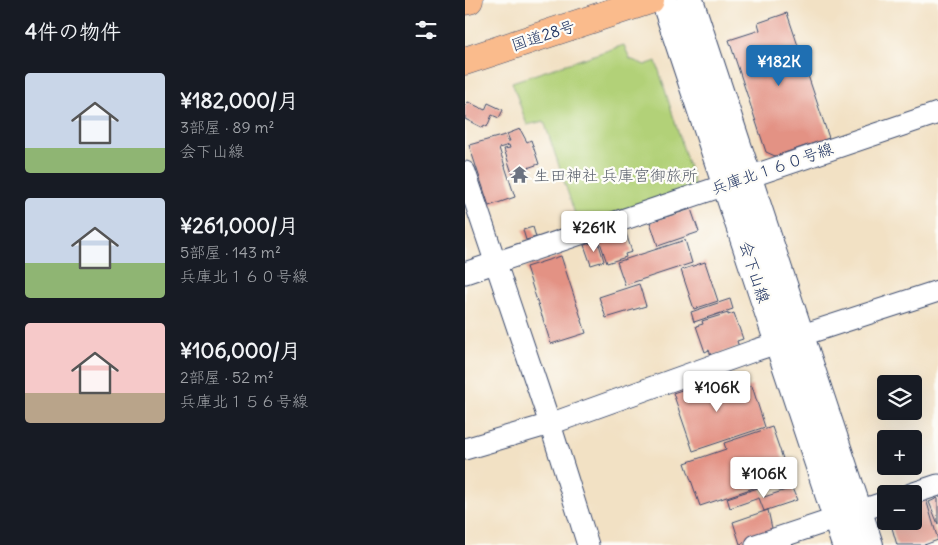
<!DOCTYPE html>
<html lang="ja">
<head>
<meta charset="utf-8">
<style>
	body { margin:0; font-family:Delius,"Klee One",sans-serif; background:#242831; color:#f1f3f6; height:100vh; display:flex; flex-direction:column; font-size:19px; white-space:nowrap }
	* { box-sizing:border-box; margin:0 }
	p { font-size:16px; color:#9ea1a6 }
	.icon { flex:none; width:28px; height:28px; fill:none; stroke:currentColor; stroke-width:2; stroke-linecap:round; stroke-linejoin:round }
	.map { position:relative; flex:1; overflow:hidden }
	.panel { display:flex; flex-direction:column; background:#171b24; width:465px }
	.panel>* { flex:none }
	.tools { position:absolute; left:412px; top:375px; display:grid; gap:10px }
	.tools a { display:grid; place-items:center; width:45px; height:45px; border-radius:5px; background:#171b24; box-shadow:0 5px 20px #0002; font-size:25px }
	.price { position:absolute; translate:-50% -42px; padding:0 11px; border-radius:5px; background:#fff; color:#222; font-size:16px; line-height:32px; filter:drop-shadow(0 1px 2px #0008) }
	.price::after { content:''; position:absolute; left:50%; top:30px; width:15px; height:11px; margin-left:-8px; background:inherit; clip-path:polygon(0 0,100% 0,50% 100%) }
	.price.selected { background:#1f6fb2; color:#fff }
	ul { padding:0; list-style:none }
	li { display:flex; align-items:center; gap:15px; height:125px; padding:0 25px }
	li span { display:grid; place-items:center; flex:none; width:140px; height:100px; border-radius:5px; color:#555 }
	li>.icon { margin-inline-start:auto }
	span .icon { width:60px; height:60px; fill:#fffc; stroke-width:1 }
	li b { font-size:21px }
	h2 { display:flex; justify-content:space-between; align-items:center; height:60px; padding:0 25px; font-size:21px }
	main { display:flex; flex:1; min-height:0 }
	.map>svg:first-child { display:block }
	.green { fill:#b2d178; stroke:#66806b }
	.building { fill:#e39284 }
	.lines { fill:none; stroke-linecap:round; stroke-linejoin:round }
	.minor-casing { stroke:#3b4a6d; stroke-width:23 }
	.tertiary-casing { stroke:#3b4a6d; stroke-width:28 }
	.trunk-casing { stroke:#3b4a6d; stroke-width:29 }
	.minor { stroke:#fff; stroke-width:21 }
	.tertiary { stroke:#fff; stroke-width:26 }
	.trunk { stroke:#fabb8c; stroke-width:28 }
	.labels { text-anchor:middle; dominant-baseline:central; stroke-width:4.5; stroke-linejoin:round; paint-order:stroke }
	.street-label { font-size:16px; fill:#1b2f5e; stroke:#fdfcf7 }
	.worship-label { font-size:16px; fill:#5b616d; stroke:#fdfcf7; text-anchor:start }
</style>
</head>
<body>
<main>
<section class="panel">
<h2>4件の物件<svg class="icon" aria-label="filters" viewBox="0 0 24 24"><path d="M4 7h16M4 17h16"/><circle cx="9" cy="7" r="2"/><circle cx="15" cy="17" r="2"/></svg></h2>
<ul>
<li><span style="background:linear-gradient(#c9d6e8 75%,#8fb573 0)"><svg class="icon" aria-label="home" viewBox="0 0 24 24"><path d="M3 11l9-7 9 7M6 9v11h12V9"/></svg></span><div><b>¥182,000/月</b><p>3部屋 · 89 m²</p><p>会下山線</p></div></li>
<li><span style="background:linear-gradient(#c9d6e8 65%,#8fb573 0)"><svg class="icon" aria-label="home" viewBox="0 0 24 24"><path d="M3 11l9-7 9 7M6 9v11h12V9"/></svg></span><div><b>¥261,000/月</b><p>5部屋 · 143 m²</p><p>兵庫北１６０号線</p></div></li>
<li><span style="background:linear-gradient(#f6c9c9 70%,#b9a48a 0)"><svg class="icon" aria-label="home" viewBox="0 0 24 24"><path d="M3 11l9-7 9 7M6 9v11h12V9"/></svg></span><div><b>¥106,000/月</b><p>2部屋 · 52 m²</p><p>兵庫北１５６号線</p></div></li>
</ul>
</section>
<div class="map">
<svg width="473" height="545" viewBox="0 0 473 545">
	<rect width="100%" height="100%" fill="#fdfcf7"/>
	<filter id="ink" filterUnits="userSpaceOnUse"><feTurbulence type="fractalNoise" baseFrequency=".02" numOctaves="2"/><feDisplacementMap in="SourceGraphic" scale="10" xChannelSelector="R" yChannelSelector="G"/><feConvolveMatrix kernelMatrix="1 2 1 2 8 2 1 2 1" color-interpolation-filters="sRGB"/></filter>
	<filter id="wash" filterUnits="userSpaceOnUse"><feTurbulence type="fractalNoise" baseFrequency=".0096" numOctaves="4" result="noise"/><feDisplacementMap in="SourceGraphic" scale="20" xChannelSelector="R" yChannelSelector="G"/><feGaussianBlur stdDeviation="1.12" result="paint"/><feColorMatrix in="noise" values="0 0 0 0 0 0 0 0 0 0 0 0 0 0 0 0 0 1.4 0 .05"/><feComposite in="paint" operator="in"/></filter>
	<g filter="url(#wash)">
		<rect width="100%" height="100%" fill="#f2e1c4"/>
		<path class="green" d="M159,45L165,59L180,65L191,61L230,186L114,226L79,121L62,125L47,82Z"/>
		<g id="blocks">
			<g class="building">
				<path d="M322,13L364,138L310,156L301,152L264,40L295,30L293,23Z"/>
				<path d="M3,102L20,110L23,103L38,110L34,118L27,115L22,127L19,125L18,128L0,119V107Z"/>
				<path d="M55,129L62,142L66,140L74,164L47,173L39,149L45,148L44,145L34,148L50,197L24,206L4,145L40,135L42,141H45L42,134Z"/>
				<path d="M226,209L234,232L193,246L185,222Z"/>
				<path d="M68,227L71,237L61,240L58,230Z"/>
				<path d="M160,230L167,252L160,254L161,257L142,263L134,239Z"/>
				<path d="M220,240L227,263L160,285L152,262Z"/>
				<path d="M133,241L139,261L126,265L119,245Z"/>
				<path d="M96,256L121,333L86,344L61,267Z"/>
				<path d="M240,262L253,301L229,309L216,270Z"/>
				<path d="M174,284L181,306L141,318L134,297Z"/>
				<path d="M265,299L268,309L229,322L226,312Z"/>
				<path d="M263,313V315L269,313L278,339L272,341L274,347L246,356L244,350L240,352L231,326L238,324L237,321Z"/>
				<path d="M253,378L256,387L261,385L264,394L265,391L287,386L300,427L228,451L208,393Z"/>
				<path d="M307,427L324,476L235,506L220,463L261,449L259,443Z"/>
				<path d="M296,487L299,497L327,488L332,500L299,511L294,498L265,508L262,498Z"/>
				<path d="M473,498V524L464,502Z"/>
				<path d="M461,499L473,540L459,545H432L425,521H449V503Z"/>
				<path d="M303,510L308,533L275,544L268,522Z"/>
			</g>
		</g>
	</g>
	<g filter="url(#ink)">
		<use href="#blocks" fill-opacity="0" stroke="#3b4a6d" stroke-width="1"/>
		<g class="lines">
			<defs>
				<g id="minor">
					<path d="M0,172L85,424L123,545"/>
					<path d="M0,273L473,113"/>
					<path d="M0,449L85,424L291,350L473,291"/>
					<path d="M446,494L473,485"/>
					<path d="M291,545L421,502"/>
				</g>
				<g id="tertiary">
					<path d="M199,0L380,545"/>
					<path d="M225,0L405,545"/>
				</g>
				<g id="trunk">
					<path d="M0,1L4,0"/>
					<path d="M0,61L185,0"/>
				</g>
			</defs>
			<use href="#minor" class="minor-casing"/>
			<use href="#tertiary" class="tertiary-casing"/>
			<use href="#trunk" class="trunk-casing"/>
			<use href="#minor" class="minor"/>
			<use href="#tertiary" class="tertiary"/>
			<use href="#trunk" class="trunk"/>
		</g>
	</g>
	<defs>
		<symbol id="temple-bare" viewBox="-9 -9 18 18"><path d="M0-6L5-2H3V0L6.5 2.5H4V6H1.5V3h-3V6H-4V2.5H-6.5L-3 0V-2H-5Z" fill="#6b7280" stroke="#fdfcf7" stroke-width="2.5" paint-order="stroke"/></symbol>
	</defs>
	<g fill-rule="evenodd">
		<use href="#temple-bare" x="42" y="162" width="25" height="25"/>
	</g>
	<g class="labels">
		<g class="street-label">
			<text transform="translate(78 35) rotate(-18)">国道28号</text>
			<text transform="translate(307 168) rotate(-19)">兵庫北１６０号線</text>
			<text transform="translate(290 272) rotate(72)">会下山線</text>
		</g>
		<g class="worship-label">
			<text x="69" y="175">生田神社 兵庫宮御旅所</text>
		</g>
	</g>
</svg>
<div class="tools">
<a><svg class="icon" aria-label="layers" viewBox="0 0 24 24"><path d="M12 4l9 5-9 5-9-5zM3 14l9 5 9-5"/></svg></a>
<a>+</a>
<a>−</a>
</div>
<b class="price selected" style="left:314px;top:87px">¥182K</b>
<b class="price" style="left:129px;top:253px">¥261K</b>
<b class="price" style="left:252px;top:413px">¥106K</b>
<b class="price" style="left:299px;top:499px">¥106K</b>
</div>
</main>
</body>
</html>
